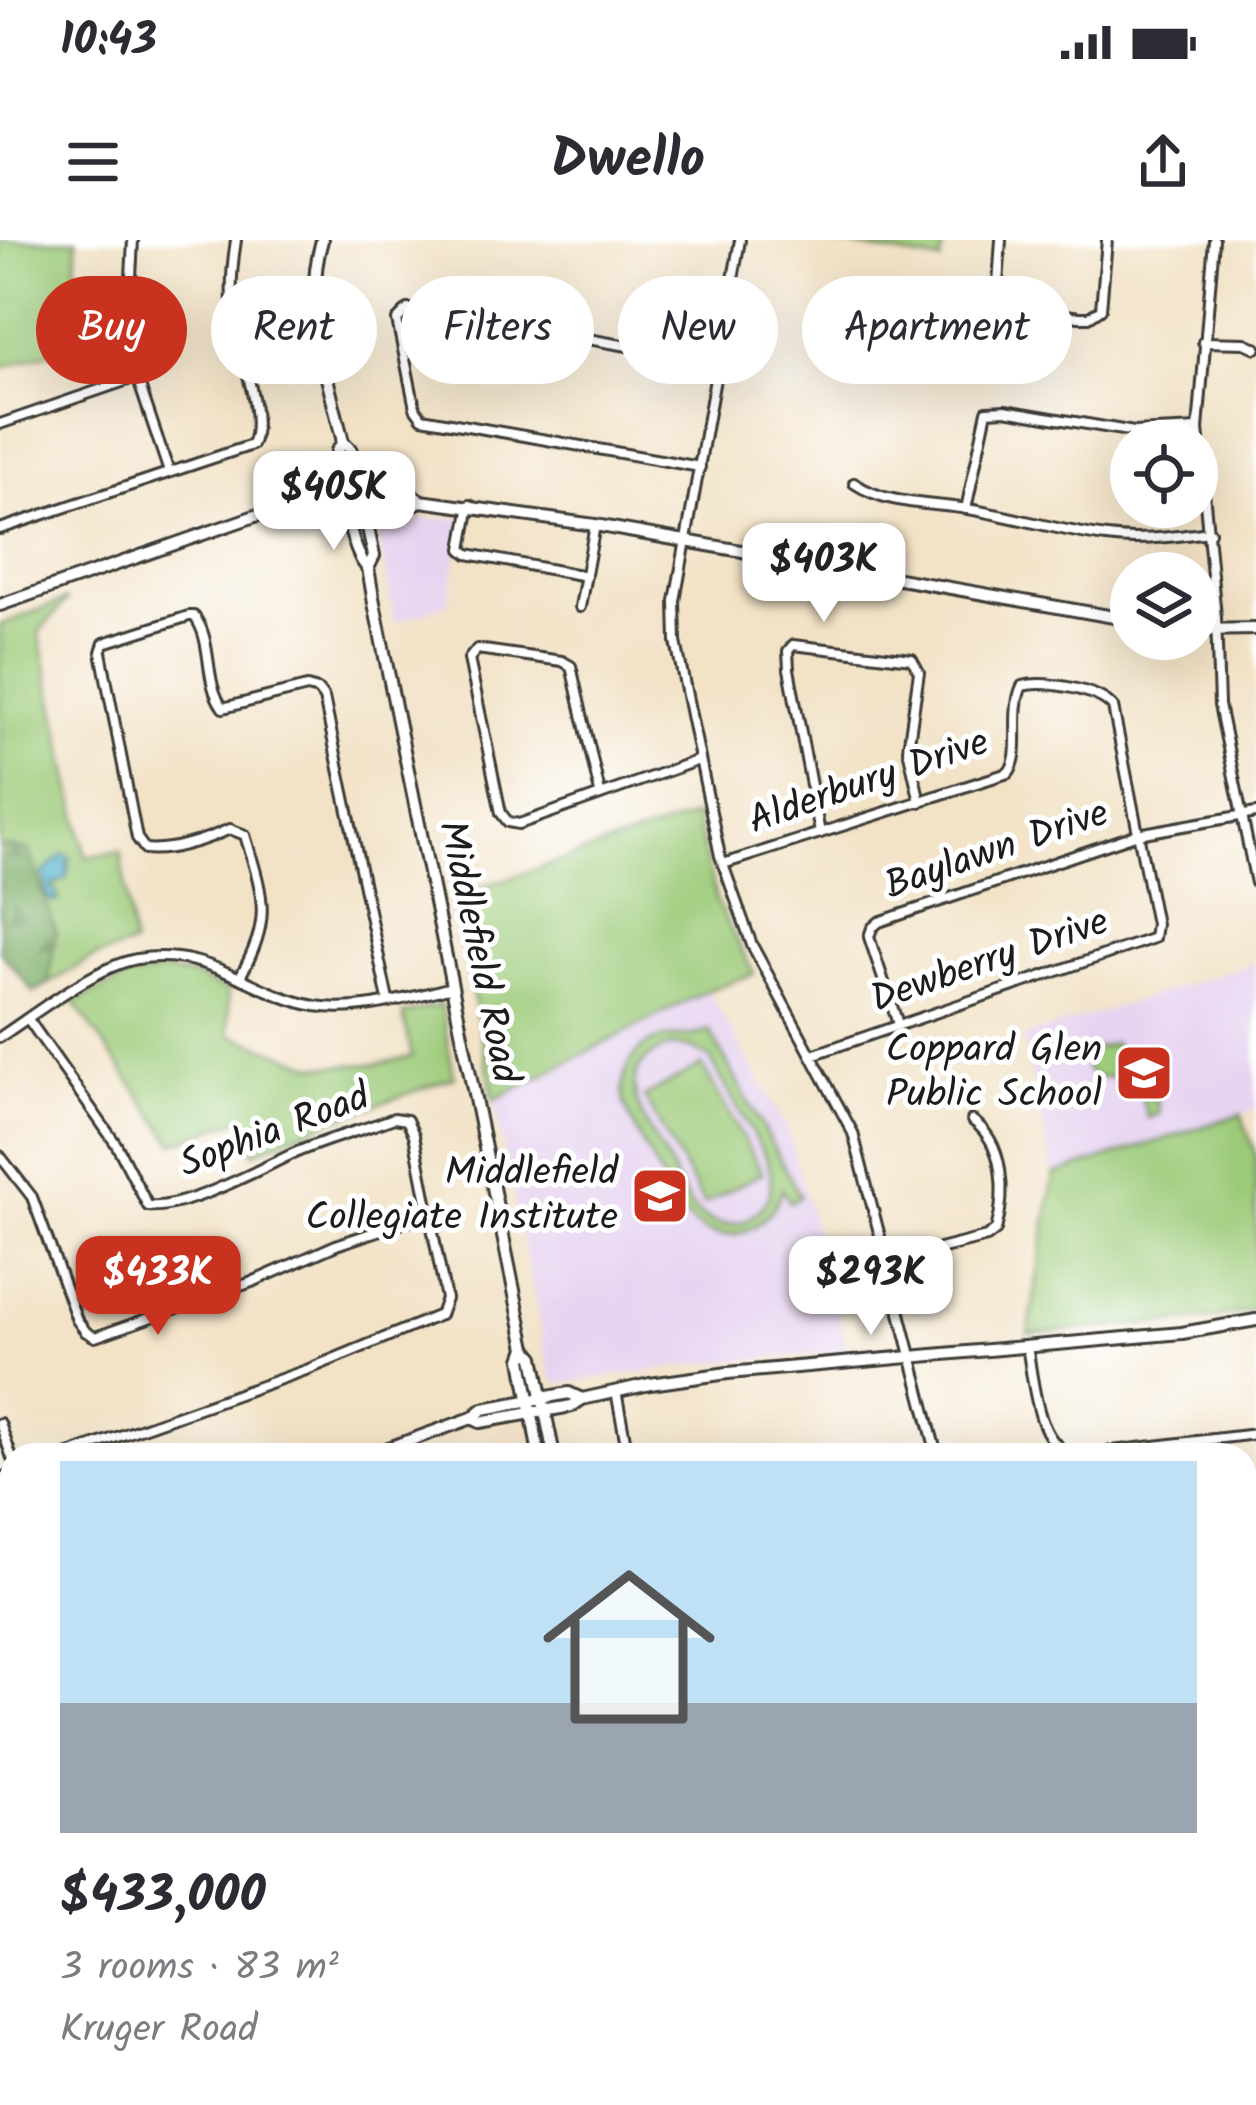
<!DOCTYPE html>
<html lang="en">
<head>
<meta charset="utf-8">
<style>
	body { margin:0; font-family:Kalam,sans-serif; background:#f2f2f3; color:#2b2b33; height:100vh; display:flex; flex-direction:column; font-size:45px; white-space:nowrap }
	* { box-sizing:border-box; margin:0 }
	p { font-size:39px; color:#7c7c81 }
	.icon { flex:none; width:66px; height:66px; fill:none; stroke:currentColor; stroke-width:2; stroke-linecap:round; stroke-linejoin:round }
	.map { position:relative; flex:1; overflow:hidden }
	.details { position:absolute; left:0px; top:1203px; width:1257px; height:663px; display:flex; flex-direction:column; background:#fff; border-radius:36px 36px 0 0; box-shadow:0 12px 48px #0002 }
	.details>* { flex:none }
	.banner { position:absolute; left:36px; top:36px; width:1185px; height:108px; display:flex; gap:24px }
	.fabs { position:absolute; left:1110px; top:180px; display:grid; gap:24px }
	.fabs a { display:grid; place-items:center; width:108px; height:108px; border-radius:50%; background:#fff; box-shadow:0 12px 48px #0002; font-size:60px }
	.price { position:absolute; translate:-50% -102px; padding:0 27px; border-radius:24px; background:#fff; color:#222; font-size:39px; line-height:78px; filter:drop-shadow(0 3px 6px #0008) }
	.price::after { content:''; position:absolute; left:50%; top:72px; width:36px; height:27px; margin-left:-18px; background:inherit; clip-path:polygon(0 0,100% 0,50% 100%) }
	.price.selected { background:#c8321e; color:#fff }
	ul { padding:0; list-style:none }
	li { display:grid; align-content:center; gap:24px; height:636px; padding:0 60px }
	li+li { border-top:3px solid #e1e1e2 }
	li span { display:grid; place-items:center; height:372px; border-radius:0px; color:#555 }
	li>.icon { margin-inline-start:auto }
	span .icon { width:216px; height:216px; fill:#fffc; stroke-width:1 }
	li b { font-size:51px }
	.chip { padding:0 42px; border-radius:54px; background:#fff; box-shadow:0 12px 48px #0002; font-size:42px; line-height:108px }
	.chip.selected { background:#c8321e; color:#fff }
	.status { display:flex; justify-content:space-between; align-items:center; height:84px; padding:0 60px; background:#fff; direction:ltr }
	.status svg { height:33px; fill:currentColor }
	header { display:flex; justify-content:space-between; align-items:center; height:156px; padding:0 60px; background:#fff; font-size:54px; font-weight:700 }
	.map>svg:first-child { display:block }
	.built { fill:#e6d3f0 }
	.industrial { fill:url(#industrial-grid) }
	.forest { fill:url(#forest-firs); stroke:#4c6542; stroke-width:3 }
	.green { fill:#9cca78; stroke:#5c734a; stroke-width:3; fill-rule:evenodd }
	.water { fill:url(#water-ripples); stroke:#356874; stroke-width:3 }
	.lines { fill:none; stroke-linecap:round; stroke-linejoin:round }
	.street-casing { stroke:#3c3a36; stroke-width:14 }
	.secondary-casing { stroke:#3c3a36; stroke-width:16 }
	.primary-casing { stroke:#3c3a36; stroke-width:18 }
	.street { stroke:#fff; stroke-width:8 }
	.secondary { stroke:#fff; stroke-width:10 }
	.primary { stroke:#fff; stroke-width:12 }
	.labels { text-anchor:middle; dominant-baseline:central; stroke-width:10; stroke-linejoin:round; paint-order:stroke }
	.street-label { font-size:39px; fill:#1c1c1c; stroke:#fff }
	.poi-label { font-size:39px; fill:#1c1c1c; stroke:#fff; text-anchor:end }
</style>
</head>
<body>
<div class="status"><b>10:43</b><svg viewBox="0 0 49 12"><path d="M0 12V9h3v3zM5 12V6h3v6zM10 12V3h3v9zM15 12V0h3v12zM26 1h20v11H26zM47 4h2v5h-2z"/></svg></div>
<header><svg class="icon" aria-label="menu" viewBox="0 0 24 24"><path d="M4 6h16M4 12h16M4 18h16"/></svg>Dwello<svg class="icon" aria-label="share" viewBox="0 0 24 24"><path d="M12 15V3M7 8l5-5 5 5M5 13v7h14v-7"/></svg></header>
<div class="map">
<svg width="1256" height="1865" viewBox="0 0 1256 1865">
	<defs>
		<pattern id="industrial-grid" width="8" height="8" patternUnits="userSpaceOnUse" patternTransform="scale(3)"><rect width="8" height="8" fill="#c8c0d8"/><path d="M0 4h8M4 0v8" fill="none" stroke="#aba4b9"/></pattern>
		<pattern id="forest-firs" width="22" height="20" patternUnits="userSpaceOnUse" patternTransform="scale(3)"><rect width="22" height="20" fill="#7dae68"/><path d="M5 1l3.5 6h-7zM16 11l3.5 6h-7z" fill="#668d55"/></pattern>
		<pattern id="water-ripples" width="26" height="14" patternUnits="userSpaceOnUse" patternTransform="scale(3)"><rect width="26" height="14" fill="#4eb3cd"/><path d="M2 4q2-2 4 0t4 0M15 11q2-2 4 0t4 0" fill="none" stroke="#4091a6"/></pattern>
	</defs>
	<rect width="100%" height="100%" fill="#fff"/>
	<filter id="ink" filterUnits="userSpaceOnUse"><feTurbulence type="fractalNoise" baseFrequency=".00833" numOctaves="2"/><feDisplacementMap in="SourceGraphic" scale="24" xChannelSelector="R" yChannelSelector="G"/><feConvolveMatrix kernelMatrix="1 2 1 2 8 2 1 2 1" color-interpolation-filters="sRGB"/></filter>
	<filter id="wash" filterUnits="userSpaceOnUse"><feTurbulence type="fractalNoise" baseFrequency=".004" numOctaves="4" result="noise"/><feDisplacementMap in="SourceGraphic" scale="48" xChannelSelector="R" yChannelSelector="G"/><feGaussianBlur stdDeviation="2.7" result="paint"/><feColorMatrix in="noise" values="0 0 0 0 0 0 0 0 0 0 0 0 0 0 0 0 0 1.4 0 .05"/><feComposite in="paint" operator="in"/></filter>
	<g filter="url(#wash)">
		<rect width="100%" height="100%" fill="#f2e2c6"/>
		<g class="built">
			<path d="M386,279H463L448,363L395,383L378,293Z"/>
			<path d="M1255,723L1256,870L1054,935L1023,797Z"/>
			<path d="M708,750L787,888L848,1111L697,1124L557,1144L550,1135L494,860Z"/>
		</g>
		<path class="industrial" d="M321,1854H668L671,1865H289Z"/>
		<path class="forest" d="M0,606L29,609L56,692L48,744L34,752L0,711Z"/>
		<g class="green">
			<path d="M0,0H77L72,106L0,128Z"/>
			<path d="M819,0H944L941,22Z"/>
			<path d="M68,359L39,392L86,617L121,611L133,705L92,718L48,744L56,692L29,610L0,606V385Z"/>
			<path d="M695,576L717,663L754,734L708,750L494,860L453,657Z"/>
			<path d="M164,731L197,737L228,751L229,794L315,826L377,824L412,817L403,774L441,765L454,837L293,895L254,913L244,877L174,903L74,762L128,738Z"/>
			<path d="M709,790L800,956L790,962L782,949C770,989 724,1012 689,980C676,968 627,878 623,859C620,841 628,821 641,809C663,789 687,802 709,790ZM672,806L690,807L710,818L767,920C776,945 770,965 747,980C732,986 716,986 702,976C685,964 677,939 667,921C645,882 604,826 672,806Z"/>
			<path d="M1114,803L1122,832L1116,837H1096L1087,830L1082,813Z"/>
			<path d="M1152,811L1154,818L1147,820L1148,836L1144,838L1151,859L1157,858L1159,874L1148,878L1129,819Z"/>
			<path d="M702,825L762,933L704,964L644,857Z"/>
			<path d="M1241,874L1256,916V1069L1213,1079L1028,1094L1054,935Z"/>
		</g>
		<path class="water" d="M63,614L70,617L67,638L52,645L59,660L52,662L47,656L43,634Z"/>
	</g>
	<g filter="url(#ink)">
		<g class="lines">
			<defs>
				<g id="street">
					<path d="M133,0L130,56L137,137L169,232"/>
					<path d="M740,0L675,361L676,402L720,616L752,705L853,893L937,1215"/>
					<path d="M1001,0L997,59L1011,66L1079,77H1089L1101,69L1107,0"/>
					<path d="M1214,0L1198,189L1216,377L1219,465L1256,643"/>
					<path d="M1203,102L1245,103L1256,108"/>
					<path d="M0,184L137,137"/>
					<path d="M700,227L422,178L415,168L397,80L408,69H418L718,122"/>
					<path d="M854,243C884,264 925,263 961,268C1010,275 1058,291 1107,297C1141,302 1176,296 1210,292"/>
					<path d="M470,265L462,309L468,314L586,336"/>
					<path d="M966,269L987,171L1005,170L1134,192L1198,189"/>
					<path d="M0,289L252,205C266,174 238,111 233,76C230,50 232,25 236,0"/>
					<path d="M580,367L595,285"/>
					<path d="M600,553L571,426L562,421L477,409L469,419L501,573L508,582L519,584L699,520"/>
					<path d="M820,593L789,429L788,411L793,405L912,419L919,432L908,509L920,562"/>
					<path d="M723,624L1008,533C1024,515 1009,473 1022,446C1044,440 1098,449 1113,467L1156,684L1154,698L812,815"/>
					<path d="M241,735C273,678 263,656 245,595L230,589C205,600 173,612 145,609L137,598L101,412L104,403L189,376H194C214,401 203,441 223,468L307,447L318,450L324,458L388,760"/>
					<path d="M28,779L116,904L148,966C183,970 256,931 288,916C322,900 360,891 394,878L407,880L414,895L446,1059L440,1075L309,1129L66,1215"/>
					<path d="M898,784L869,697L872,688L879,682L1138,594L1256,573"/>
					<path d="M0,797C35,774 96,726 137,719C212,707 250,754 315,766C359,773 411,757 453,747"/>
					<path d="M0,916L32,957L77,1080L86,1092L95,1097L252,1042L336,1005L428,974"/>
					<path d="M888,1022L987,997L996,990C1006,954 1005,903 972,880"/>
					<path d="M1027,1107C1034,1141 1036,1210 1077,1215"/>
					<path d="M616,1151L628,1215"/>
					<path d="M0,1183L12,1218"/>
					<path d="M1078,1215L1256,1194"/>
					<path d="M0,1238L12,1234"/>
					<path d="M1245,1304L1256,1303"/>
					<path d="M1245,1431L1256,1427"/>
					<path d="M0,1469L12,1465"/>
					<path d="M0,1587L12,1650"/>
					<path d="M0,1678L12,1674"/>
					<path d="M0,1729L12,1725"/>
					<path d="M143,1854L145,1865"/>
				</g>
				<g id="secondary">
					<path d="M322,0C302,70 327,133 343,202L351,210L374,316L368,328L374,363L517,1065L526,1108L522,1119L539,1215"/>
					<path d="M343,202L337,211C342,240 348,310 368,328"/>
					<path d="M287,269L299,276L408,267L421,261"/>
					<path d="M0,365L255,276L287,269L295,262L408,252L421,261L595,285L1131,380"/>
					<path d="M1197,390L1256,389"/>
					<path d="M526,1108L534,1117L554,1215"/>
					<path d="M472,1178L480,1182L572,1166L582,1159L650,1144L728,1133L1182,1093L1256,1080"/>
					<path d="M369,1215L472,1178L483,1169L569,1153L582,1159"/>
					<path d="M0,1351L12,1346"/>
				</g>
				<g id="primary">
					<path d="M1245,1516L1256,1512"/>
					<path d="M226,1865L257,1854"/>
				</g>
			</defs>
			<use href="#street" class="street-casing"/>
			<use href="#secondary" class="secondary-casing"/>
			<use href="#primary" class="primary-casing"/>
			<use href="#street" class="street"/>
			<use href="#secondary" class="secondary"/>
			<use href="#primary" class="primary"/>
		</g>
	</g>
	<defs>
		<symbol id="school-square" viewBox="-11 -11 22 22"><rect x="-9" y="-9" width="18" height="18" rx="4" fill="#c8321e" stroke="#fff"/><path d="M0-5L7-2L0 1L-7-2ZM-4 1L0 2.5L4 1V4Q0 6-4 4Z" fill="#fff"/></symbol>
	</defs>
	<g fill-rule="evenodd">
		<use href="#school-square" x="1111" y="800" width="66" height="66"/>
		<use href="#school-square" x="627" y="923" width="66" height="66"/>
	</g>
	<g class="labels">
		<g class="street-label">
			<text transform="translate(869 543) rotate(-19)">Alderbury Drive</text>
			<text transform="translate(997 611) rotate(-19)">Baylawn Drive</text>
			<text transform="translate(477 712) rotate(78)">Middlefield Road</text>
			<text transform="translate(990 722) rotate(-19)">Dewberry Drive</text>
			<text transform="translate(275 892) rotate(-21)">Sophia Road</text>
		</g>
		<g class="poi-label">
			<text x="1102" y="811">Coppard Glen<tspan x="1102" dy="45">Public School</tspan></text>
			<text x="618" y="934">Middlefield<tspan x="618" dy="45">Collegiate Institute</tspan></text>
		</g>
	</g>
</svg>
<div class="fabs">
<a><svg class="icon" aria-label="locate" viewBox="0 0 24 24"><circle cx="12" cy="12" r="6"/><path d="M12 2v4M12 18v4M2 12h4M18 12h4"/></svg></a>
<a><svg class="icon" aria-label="layers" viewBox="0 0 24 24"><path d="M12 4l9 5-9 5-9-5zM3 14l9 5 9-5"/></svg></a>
</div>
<b class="price" style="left:334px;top:313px">$405K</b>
<b class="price" style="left:824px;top:385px">$403K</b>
<b class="price selected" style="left:158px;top:1098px">$433K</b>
<b class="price" style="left:871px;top:1098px">$293K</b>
<div class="banner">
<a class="chip selected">Buy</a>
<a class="chip">Rent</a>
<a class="chip">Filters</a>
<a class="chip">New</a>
<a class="chip">Apartment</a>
</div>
<section class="details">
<ul>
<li><span style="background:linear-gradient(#bfe0f5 65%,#9aa5b1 0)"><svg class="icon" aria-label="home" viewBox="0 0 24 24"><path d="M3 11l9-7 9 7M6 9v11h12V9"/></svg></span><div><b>$433,000</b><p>3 rooms · 83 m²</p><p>Kruger Road</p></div></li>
</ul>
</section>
</div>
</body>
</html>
